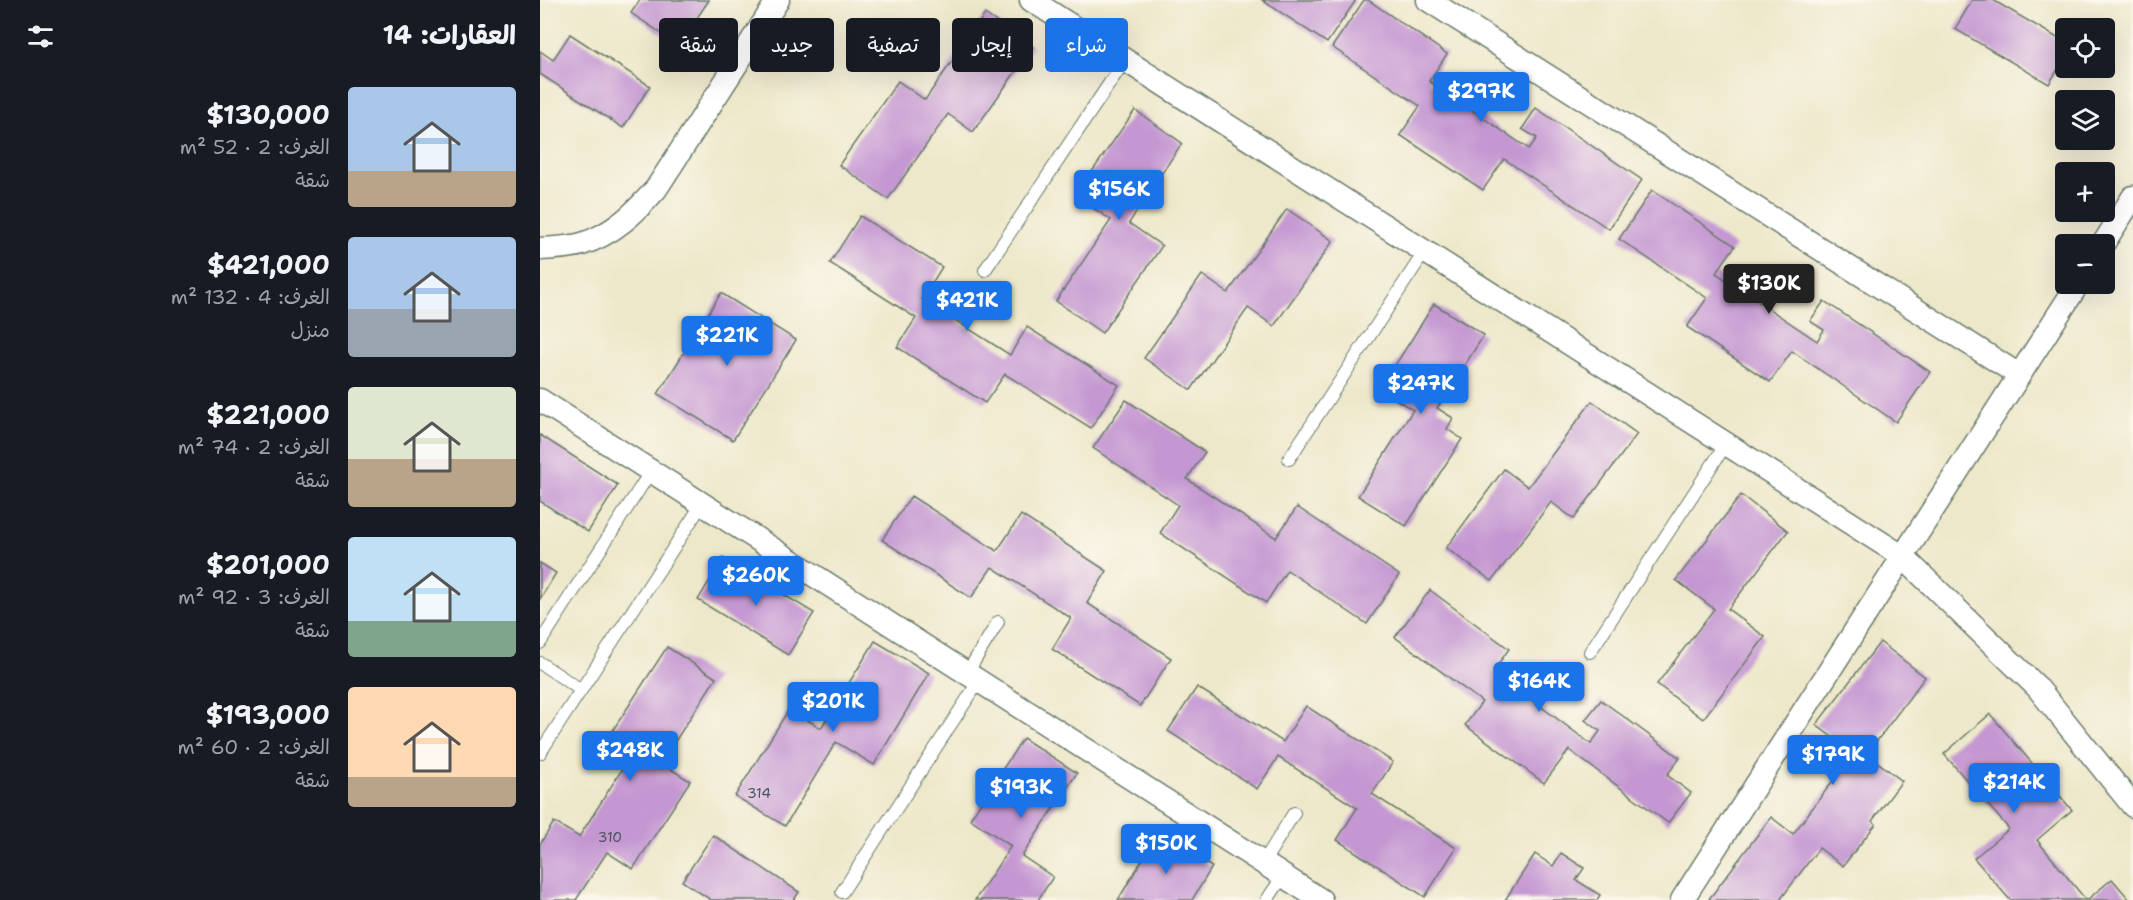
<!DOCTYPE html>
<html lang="ar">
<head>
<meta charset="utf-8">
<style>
	body { margin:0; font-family:"Shantell Sans","Playpen Sans Arabic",sans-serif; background:#20242c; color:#f1f3f6; direction:rtl; height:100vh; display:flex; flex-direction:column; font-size:22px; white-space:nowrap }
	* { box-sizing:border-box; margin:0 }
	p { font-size:20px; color:#9ea1a6 }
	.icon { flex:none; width:33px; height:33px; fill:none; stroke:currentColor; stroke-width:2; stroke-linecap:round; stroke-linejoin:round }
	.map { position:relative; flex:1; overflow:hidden; direction:ltr }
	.sheet { display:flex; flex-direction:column; background:#171b24; width:540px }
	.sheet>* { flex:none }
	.guide { position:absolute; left:18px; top:18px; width:570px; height:54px; direction:rtl; display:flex; gap:12px }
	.buttons { position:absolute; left:1515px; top:18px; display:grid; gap:12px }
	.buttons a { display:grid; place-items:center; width:60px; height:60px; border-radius:6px; background:#171b24; box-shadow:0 6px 24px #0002; font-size:30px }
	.price { position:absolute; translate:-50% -51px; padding:0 14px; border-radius:6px; background:#1a73e8; color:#fff; font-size:20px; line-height:39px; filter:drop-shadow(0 2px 3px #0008) }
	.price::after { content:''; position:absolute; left:50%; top:36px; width:18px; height:14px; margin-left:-9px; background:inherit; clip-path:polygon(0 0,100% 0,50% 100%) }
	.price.selected { background:#222; color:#fff }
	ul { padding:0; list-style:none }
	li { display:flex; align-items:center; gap:18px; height:150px; padding:0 24px }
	li span { display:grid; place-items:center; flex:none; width:168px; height:120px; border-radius:6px; color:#555 }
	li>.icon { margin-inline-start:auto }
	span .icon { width:72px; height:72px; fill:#fffc; stroke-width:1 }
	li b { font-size:26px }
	h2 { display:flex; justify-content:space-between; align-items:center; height:72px; padding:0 24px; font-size:26px }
	.tag { padding:0 21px; border-radius:6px; background:#171b24; box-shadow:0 6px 24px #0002; font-size:21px; line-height:54px }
	.tag.selected { background:#1a73e8; color:#fff }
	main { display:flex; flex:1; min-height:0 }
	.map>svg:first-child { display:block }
	.building { fill:#c497d2 }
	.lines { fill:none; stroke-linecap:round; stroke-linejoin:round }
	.lane-casing { stroke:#677969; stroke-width:14 }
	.street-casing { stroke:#677969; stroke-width:25 }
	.lane { stroke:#fff; stroke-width:12 }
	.street { stroke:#fff; stroke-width:22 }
	.labels { text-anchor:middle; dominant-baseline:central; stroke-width:4.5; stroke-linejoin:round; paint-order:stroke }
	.number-label { font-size:14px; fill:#48545c }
</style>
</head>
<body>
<main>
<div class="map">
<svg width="1593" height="900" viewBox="0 0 1593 900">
	<rect width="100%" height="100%" fill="#fbf7ec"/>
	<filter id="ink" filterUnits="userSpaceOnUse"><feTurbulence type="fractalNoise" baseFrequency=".0167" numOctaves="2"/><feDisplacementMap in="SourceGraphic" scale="12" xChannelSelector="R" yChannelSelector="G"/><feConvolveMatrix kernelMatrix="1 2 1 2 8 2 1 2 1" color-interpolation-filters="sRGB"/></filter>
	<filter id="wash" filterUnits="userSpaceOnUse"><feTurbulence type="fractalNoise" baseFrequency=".008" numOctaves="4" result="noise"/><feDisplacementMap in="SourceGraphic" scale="24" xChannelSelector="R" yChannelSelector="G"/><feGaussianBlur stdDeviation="1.35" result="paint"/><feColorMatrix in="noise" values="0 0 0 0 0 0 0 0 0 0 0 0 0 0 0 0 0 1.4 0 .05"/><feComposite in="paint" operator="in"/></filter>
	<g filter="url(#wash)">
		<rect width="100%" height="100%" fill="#eee8cb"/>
		<g id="blocks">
			<g class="building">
				<path d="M100,0H169L139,45L91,13Z"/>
				<path d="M722,0H816L787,43Z"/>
				<path d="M824,0H828L907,54L889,81L989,149L997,138L982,129L996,108L1102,180L1069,229L964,159L943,190L860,135L880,106L792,47Z"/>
				<path d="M1432,0H1453L1526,43V56L1509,84L1415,29Z"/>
				<path d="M445,14L493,47L433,132L408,114L348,199L299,165L358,81L385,100Z"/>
				<path d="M30,34L110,86L83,128L0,74V51L13,60Z"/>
				<path d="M595,110L642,143L589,223L622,246L562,333L516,301L571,220L535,196Z"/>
				<path d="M1112,190L1195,246L1176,273L1277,341L1284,330L1270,321L1284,301L1390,372L1356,422L1252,351L1230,382L1147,327L1167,298L1079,239Z"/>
				<path d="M747,209L793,241L734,326L708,308L651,390L604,358L662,275L688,293Z"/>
				<path d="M320,216L402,267L382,299L470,355L487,327L579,385L551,428L465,374L445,403L357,347L376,318L290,263Z"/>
				<path d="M181,293L256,340L193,440L118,394Z"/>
				<path d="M894,304L944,335L897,408L913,418L907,429L922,439L866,526L818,496L873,410L840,389Z"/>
				<path d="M586,400L665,452L647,479L736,538L757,507L859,575L827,624L747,570L726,603L620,533L638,505L553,448Z"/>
				<path d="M1052,401L1097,434L1034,519L1011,502L952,581L906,548L964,469L988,487Z"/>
				<path d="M0,435L78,485L48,532L0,501Z"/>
				<path d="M1201,495L1248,531L1188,609L1225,637L1163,719L1117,684L1174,609L1136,580Z"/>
				<path d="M371,496L457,551L481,515L567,571L547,603L631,658L600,706L512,649L531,618L452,567L431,598L342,540Z"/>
				<path d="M183,558L274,613L248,655L158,600Z"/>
				<path d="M0,563L16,573L0,599Z"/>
				<path d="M890,590L969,649L953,671L1051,744L1060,731L1045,720L1061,700L1140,758L1127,775L1151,793L1128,823L1029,750L1004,783L925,725L942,702L855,637Z"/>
				<path d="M335,641L389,673L334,765L296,742L245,826L195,796L249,709L281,728Z"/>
				<path d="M1340,642L1385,677L1327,754L1362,781L1332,821L1336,824L1303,866L1279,848L1240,900H1171L1169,899L1231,817L1253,834L1314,753L1276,725Z"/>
				<path d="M127,647L176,678L121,763L150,781L93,869L67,852L36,900H0V844L14,822L39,837L93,752L69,736Z"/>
				<path d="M657,687L743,742L766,706L853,762L832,794L916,848L885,897L797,840L817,808L738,757L717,789L628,731Z"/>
				<path d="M1450,714L1532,810L1497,840L1546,900H1470L1434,858L1469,829L1404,754Z"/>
				<path d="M483,738L537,773L482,856L513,877L498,900H435L471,846L430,819Z"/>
				<path d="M173,835L259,892L254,900H171L142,881Z"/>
				<path d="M617,835L672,867L652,900H578Z"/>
				<path d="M1021,853L1044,868L1036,880L1060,895L1057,900H965L995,854L1013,866Z"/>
				<path d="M1572,879L1590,900H1547Z"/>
			</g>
		</g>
	</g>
	<g filter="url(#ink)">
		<use href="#blocks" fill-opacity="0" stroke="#677969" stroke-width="1.5"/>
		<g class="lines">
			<defs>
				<g id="lane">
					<path d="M445,270L585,60"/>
					<path d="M749,459L885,251"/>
					<path d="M0,643L111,471"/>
					<path d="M1050,652L1186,444"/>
					<path d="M0,663L41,690"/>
					<path d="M427,673L458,622"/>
					<path d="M0,753L162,504"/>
					<path d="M723,863L754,813"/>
					<path d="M302,892L439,681"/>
					<path d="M727,900L743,876"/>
				</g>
				<g id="street">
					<path d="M491,0L1362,556L1497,687L1593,806"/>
					<path d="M888,0L1479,375"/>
					<path d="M1563,244L1593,197"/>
					<path d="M0,249C13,248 29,248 42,244C73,234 95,213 116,189L238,0"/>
					<path d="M0,400L781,900"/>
					<path d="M1142,900L1538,284"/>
				</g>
			</defs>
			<use href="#lane" class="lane-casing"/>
			<use href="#street" class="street-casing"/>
			<use href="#lane" class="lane"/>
			<use href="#street" class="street"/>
		</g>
	</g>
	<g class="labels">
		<g class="number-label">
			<text x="219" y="793">314</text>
			<text x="70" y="837">310</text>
		</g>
	</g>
</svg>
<div class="buttons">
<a><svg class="icon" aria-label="locate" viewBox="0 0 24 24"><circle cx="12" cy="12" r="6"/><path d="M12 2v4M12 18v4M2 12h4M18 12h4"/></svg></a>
<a><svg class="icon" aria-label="layers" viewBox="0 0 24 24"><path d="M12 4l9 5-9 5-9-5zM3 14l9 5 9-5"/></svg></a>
<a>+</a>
<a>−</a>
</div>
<b class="price" style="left:941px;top:123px">$297K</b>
<b class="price" style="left:579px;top:221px">$156K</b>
<b class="price selected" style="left:1229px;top:315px">$130K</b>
<b class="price" style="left:427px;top:332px">$421K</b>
<b class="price" style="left:187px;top:367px">$221K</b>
<b class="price" style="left:881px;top:415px">$247K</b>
<b class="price" style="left:216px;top:607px">$260K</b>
<b class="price" style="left:999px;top:713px">$164K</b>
<b class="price" style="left:293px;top:733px">$201K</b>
<b class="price" style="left:90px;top:782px">$248K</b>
<b class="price" style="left:1293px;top:786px">$179K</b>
<b class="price" style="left:1474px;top:814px">$214K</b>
<b class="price" style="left:481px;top:819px">$193K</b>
<b class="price" style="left:626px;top:875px">$150K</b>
<div class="guide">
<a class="tag selected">شراء</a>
<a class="tag">إيجار</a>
<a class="tag">تصفية</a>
<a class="tag">جديد</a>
<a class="tag">شقة</a>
</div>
</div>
<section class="sheet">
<h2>العقارات: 14<svg class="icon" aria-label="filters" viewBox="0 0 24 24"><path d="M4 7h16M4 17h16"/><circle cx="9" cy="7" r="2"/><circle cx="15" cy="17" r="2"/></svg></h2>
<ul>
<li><span style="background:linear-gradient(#a9c7e8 70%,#b9a48a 0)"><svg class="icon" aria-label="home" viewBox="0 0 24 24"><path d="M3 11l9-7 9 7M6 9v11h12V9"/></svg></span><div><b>$130,000</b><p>الغرف: 2 · 52 m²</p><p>شقة</p></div></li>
<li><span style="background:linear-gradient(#a9c7e8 60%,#9aa5b1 0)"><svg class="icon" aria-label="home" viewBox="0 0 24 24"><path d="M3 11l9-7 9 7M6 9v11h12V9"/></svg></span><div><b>$421,000</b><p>الغرف: 4 · 132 m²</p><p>منزل</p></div></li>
<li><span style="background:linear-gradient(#dfe7d0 60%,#b9a48a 0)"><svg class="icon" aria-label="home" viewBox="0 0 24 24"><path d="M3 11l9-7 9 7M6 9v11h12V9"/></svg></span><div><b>$221,000</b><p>الغرف: 2 · 74 m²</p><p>شقة</p></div></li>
<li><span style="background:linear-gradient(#bfe0f5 70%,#7fa58c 0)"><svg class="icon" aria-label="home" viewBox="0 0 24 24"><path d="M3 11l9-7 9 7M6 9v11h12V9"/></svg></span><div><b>$201,000</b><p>الغرف: 3 · 92 m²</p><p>شقة</p></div></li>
<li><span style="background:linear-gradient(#ffd9b3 75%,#b9a48a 0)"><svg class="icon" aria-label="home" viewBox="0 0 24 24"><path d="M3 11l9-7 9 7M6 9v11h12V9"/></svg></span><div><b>$193,000</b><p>الغرف: 2 · 60 m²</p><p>شقة</p></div></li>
</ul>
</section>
</main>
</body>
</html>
